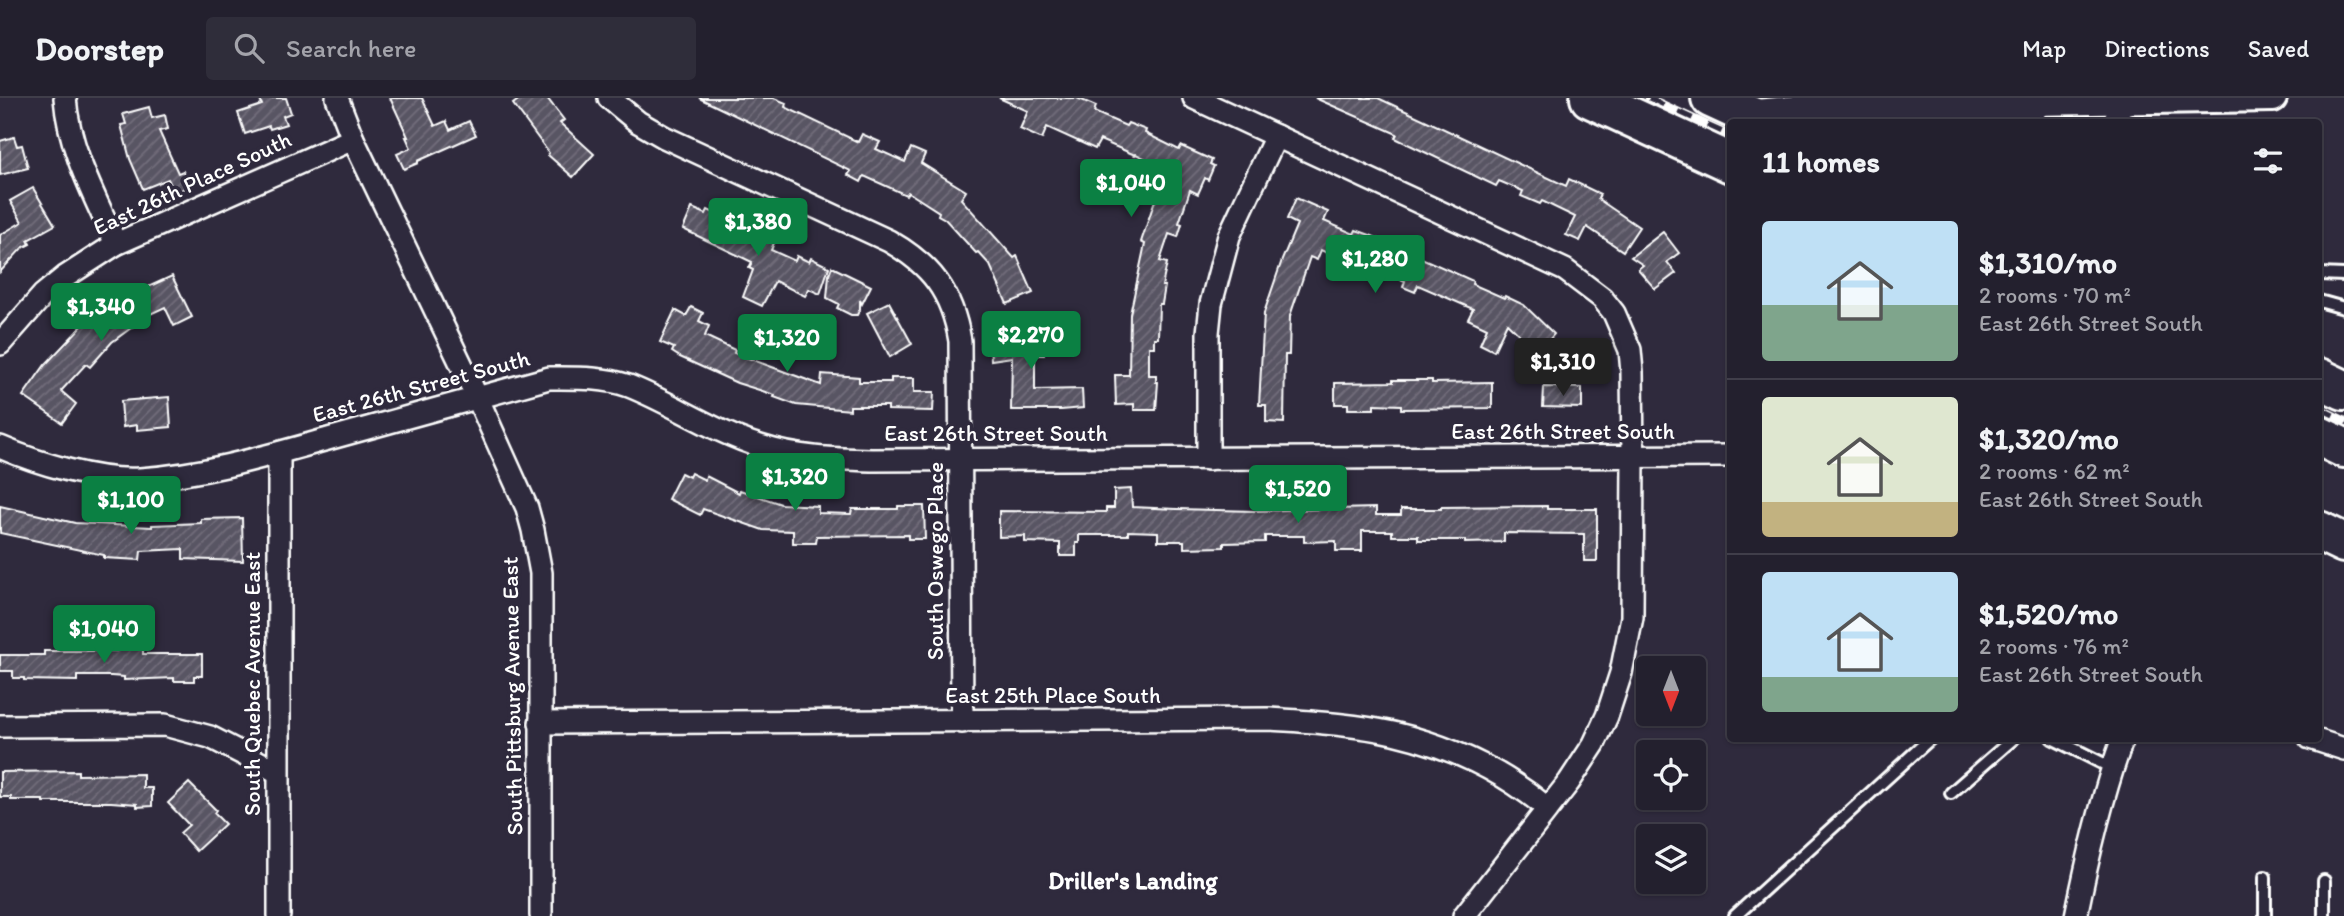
<!DOCTYPE html>
<html lang="en">
<head>
<meta charset="utf-8">
<style>
	body { margin:0; font-family:Itim,sans-serif; background:#2f2d3a; color:#f1f3f6; height:100vh; display:flex; flex-direction:column; font-size:26px; white-space:nowrap }
	* { box-sizing:border-box; margin:0 }
	p { font-size:23px; color:#a3a3aa }
	.icon { flex:none; width:38px; height:38px; fill:none; stroke:currentColor; stroke-width:2; stroke-linecap:round; stroke-linejoin:round }
	.map { position:relative; flex:1; overflow:hidden }
	.details { position:absolute; left:1727px; top:21px; width:595px; height:623px; display:flex; flex-direction:column; background:#23202e; border-radius:7px; box-shadow:0 2px 5px #0004,0 0 0 2px #403e4a }
	.details>* { flex:none }
	.needle { width:46px; rotate:180deg }
	.buttons { position:absolute; left:1636px; top:558px; display:grid; gap:14px }
	.buttons a { display:grid; place-items:center; width:70px; height:70px; border-radius:7px; background:#23202e; box-shadow:0 2px 5px #0004,0 0 0 2px #403e4a; font-size:35px }
	.price { position:absolute; translate:-50% -60px; padding:0 16px; border-radius:7px; background:#0b8043; color:#fff; font-size:23px; line-height:46px; filter:drop-shadow(0 2px 4px #0008) }
	.price::after { content:''; position:absolute; left:50%; top:42px; width:21px; height:16px; margin-left:-10px; background:inherit; clip-path:polygon(0 0,100% 0,50% 100%) }
	.price.current { background:#222; color:#fff }
	ul { padding:0; list-style:none }
	li { display:flex; align-items:center; gap:21px; height:175px; padding:0 35px }
	li+li { border-top:2px solid #403e4a }
	li span { display:grid; place-items:center; flex:none; width:196px; height:140px; border-radius:7px; color:#555 }
	li>.icon { margin-inline-start:auto }
	span .icon { width:84px; height:84px; fill:#fffc; stroke-width:1 }
	li b { font-size:30px }
	h2 { display:flex; justify-content:space-between; align-items:center; height:84px; padding:0 35px; font-size:30px }
	header { display:flex; align-items:center; gap:42px; box-sizing:border-box; height:98px; padding:0 35px; background:#23202e; border-bottom:2px solid #403e4a }
	header strong { font-size:33px }
	nav { display:flex; gap:38px; margin-inline-start:auto; font-size:24px }
	.search { width:490px; height:63px; background:#2f2d3a; display:flex; align-items:center; gap:18px; box-sizing:border-box; padding:0 24px; border-radius:7px; color:#a3a3aa; font-size:26px }
	.map>svg:first-child { display:block }
	.building { fill:url(#building-hatch); stroke:#fff; stroke-width:2 }
	.lines { fill:none; stroke-linecap:round; stroke-linejoin:round }
	.service-casing { stroke:#fff; stroke-width:16 }
	.minor-casing { stroke:#fff; stroke-width:26 }
	.tertiary-casing { stroke:#fff; stroke-width:32 }
	.motorway-casing { stroke:#fff; stroke-width:44 }
	.service { stroke:#2f2a3d; stroke-width:10 }
	.minor { stroke:#2f2a3d; stroke-width:21 }
	.tertiary { stroke:#2f2a3d; stroke-width:26 }
	.motorway { stroke:#2f2a3d; stroke-width:38 }
	.rail-casing { stroke:#fff; stroke-width:8 }
	.rail { stroke:#2f2a3d; stroke-width:5; stroke-dasharray:16; stroke-linecap:butt }
	.labels { text-anchor:middle; dominant-baseline:central; stroke-width:7; stroke-linejoin:round; paint-order:stroke }
	.street-label { font-size:23px; fill:#fff; stroke:#2f2a3d }
	.neighbourhood-label { font-size:24px; font-weight:bold; fill:#fff; stroke:#2f2a3d }
</style>
</head>
<body>
<header>
<strong>Doorstep</strong>
<div class="search"><svg class="icon" aria-label="search" viewBox="0 0 24 24"><circle cx="10" cy="10" r="6"/><path d="M15 15l6 6"/></svg>Search here</div>
<nav><a>Map</a><a>Directions</a><a>Saved</a></nav>
</header>
<div class="map">
<svg width="2344" height="818" viewBox="0 0 2344 818">
	<defs>
		<pattern id="building-hatch" width="6" height="6" patternUnits="userSpaceOnUse" patternTransform="scale(1.75)"><rect width="6" height="6" fill="#595564"/><path d="M-1 1l2-2M0 6l6-6M5 7l2-2" fill="none" stroke="#726e7b"/></pattern>
	</defs>
	<rect width="100%" height="100%" fill="#2f2a3d"/>
	<filter id="ink" filterUnits="userSpaceOnUse"><feTurbulence type="fractalNoise" baseFrequency=".0143" numOctaves="2"/><feDisplacementMap in="SourceGraphic" scale="14" xChannelSelector="R" yChannelSelector="G"/><feConvolveMatrix kernelMatrix="1 2 1 2 8 2 1 2 1" color-interpolation-filters="sRGB"/></filter>
	<g filter="url(#ink)">
		<g class="building">
			<path d="M259,0H286L291,15L283,18L286,26L270,31L269,28L245,36L238,15L262,7Z"/>
			<path d="M390,0H422L435,28L446,23L450,32L469,23L476,37L418,63V65L404,71L397,56L411,50L406,39H408Z"/>
			<path d="M521,0H547L564,22L560,25L594,56L573,79L548,57L549,55L513,6Z"/>
			<path d="M699,0H774L786,5L785,9L858,44L862,36L880,44L876,51L905,64L911,50L925,56L921,65L966,93L961,101L1014,160L1017,158L1033,195L1007,206L990,167L978,154L976,155L945,121L938,117L939,114L908,94L906,97L864,78L861,84L848,77L851,73Z"/>
			<path d="M999,0H1077L1096,8L1094,14L1126,28L1128,25L1146,32L1145,35L1179,52L1181,48L1212,62L1210,66L1214,68L1208,82L1205,80L1198,96L1190,92L1179,125L1182,126L1178,139L1169,136L1160,163L1167,165L1162,188H1165L1162,206H1159L1158,240H1154V249H1149V277H1156V284H1158L1156,312H1134V306L1116,307L1115,277H1129L1130,216L1145,146L1141,144L1154,105L1170,73L1136,56L1135,57L1100,42L1095,51L1047,29L1042,41L1020,31L1028,13Z"/>
			<path d="M1315,0H1378L1566,88L1569,81L1600,96L1598,101L1639,129L1623,153L1587,129L1580,143L1566,137L1575,119L1542,103L1540,106L1521,98L1523,93L1499,83L1496,88L1395,40L1397,36Z"/>
			<path d="M149,9L152,20L165,17L168,31L159,33L178,75L183,73L190,88L175,95L168,81L143,91L130,61L121,27L126,26L123,16Z"/>
			<path d="M14,39L17,48L22,47L28,70L0,77V43Z"/>
			<path d="M33,90L55,127L28,142L30,146L22,150L0,174V137L22,124L10,103Z"/>
			<path d="M1296,100L1328,114L1324,123L1354,136L1356,132L1370,137L1473,183L1472,186L1504,200L1505,198L1524,207L1554,236L1550,241L1563,254L1551,267L1507,225L1494,253L1480,246L1487,230L1468,221L1473,211L1418,187L1415,194L1403,189L1405,183L1368,167L1365,173L1321,152L1317,162L1310,159L1290,218L1289,257H1285L1284,325L1266,324V307H1259L1264,215L1282,162L1297,126L1287,121Z"/>
			<path d="M692,110L706,116L708,112L732,123L730,126L774,145L771,152L795,163L797,158L809,164L811,160L829,169L820,196L809,191L805,198L775,183L762,208L743,199L753,172L749,170L752,164L683,131Z"/>
			<path d="M1663,134L1679,155L1667,164L1676,175L1655,191L1638,171L1643,167L1631,159Z"/>
			<path d="M832,169L871,188L862,206L860,202V211L857,217H851L837,210L839,206L827,200L829,177Z"/>
			<path d="M172,178L192,219L174,228L165,209L150,216L112,244L90,269L86,266L61,293L76,306L62,325L23,298L45,267L82,228L121,200L122,201Z"/>
			<path d="M889,204L912,246L890,259L867,215Z"/>
			<path d="M691,209L703,215L699,223L709,228L705,238L735,252L734,255L821,287L822,276L859,279V284H891V280H914V294H934L933,313L888,312V308H850V312L796,307L774,299L775,297L737,285L680,259L672,254L674,250L660,244L675,212L686,218Z"/>
			<path d="M1036,218L1037,237H1042L1044,257H1035V292L1082,291L1083,310L1061,312H1011L1012,259L991,262L990,245L1012,244L1010,220Z"/>
			<path d="M1393,282H1432V285L1492,284V310L1401,311V307L1374,306V311H1348V306H1335V285L1393,284Z"/>
			<path d="M1544,289L1582,290V310L1543,309Z"/>
			<path d="M169,299L171,329L137,332V327L123,329L121,303Z"/>
			<path d="M681,375L689,379L691,375L705,382L706,378L739,395L740,392L781,406L818,408V415L851,416L852,411H898V408H924L925,441H908V437L817,438L816,445H793V433L763,432L703,411L700,417L668,401Z"/>
			<path d="M1131,391L1132,409L1177,411L1255,413L1376,410V417H1401V411H1441V409L1547,408V411H1597V463H1584V436L1504,435V444L1465,445V442H1418V438H1392V433H1362V453H1336V443L1304,444V438H1265V444L1224,445V449L1184,450V443H1158V434L1128,433V437H1079V445H1076V458H1060V445L1025,444V438L999,439V413L1106,414V410H1114V392Z"/>
			<path d="M0,408L75,425L152,429V427L201,425V421L242,420L243,463L183,461V451L141,453L140,462L104,460V457L0,435Z"/>
			<path d="M116,543H143V556H202V578H194V583H174V580L124,582V579L111,578H77V583L24,582V580H13V573H0V557H44V553H116Z"/>
			<path d="M78,673V677L143,676V690H152V708L137,709V706L111,704H43V702H11V699H0V674Z"/>
			<path d="M189,685L216,712L214,715L225,726L196,753L180,735L189,727L168,705Z"/>
		</g>
		<g class="lines">
			<defs>
				<g id="service">
					<path d="M2319,176L2344,177"/>
					<path d="M2319,203L2344,210"/>
					<path d="M2052,640L2112,670"/>
					<path d="M1951,695L2014,640"/>
					<path d="M1735,818L1931,640"/>
					<path d="M2265,818V779"/>
					<path d="M2324,818V783"/>
				</g>
				<g id="minor">
					<path d="M65,0C69,52 95,99 116,146"/>
					<path d="M337,0L353,41L477,299L527,410L533,432L541,475V818"/>
					<path d="M609,0L638,24L664,39L889,143C931,167 952,194 960,243L962,624"/>
					<path d="M1194,0L1565,172L1602,200L1614,215L1630,252L1632,274L1633,359L1632,519L1621,575L1607,618L1594,646L1569,684L1464,818"/>
					<path d="M2114,24L2124,2"/>
					<path d="M0,246L43,197L65,179L116,146L353,41"/>
					<path d="M0,349C37,365 99,384 140,381C203,377 267,358 328,341C402,321 475,300 549,280C576,280 603,279 629,288C674,306 714,334 760,348C797,360 834,361 872,362L1731,358"/>
					<path d="M1208,361V235L1211,206L1229,138L1276,38"/>
					<path d="M540,625L1270,621C1311,624 1353,626 1393,635C1449,648 1503,673 1547,710"/>
					<path d="M0,628L165,627L210,639L278,674"/>
					<path d="M2310,640L2344,651"/>
					<path d="M279,818V355"/>
					<path d="M2076,818C2088,758 2102,697 2123,640"/>
				</g>
				<path id="tertiary" d="M2031,4L2273,0"/>
				<g id="motorway">
					<path d="M1590,0L1731,65"/>
					<path d="M1711,0L1763,24"/>
					<path d="M1756,21L1832,14L1947,13L2031,4"/>
					<path d="M2319,280L2344,292"/>
					<path d="M2319,338L2344,350"/>
					<path d="M2319,433L2344,445"/>
				</g>
			</defs>
			<use href="#service" class="service-casing"/>
			<use href="#minor" class="minor-casing"/>
			<use href="#tertiary" class="tertiary-casing"/>
			<use href="#motorway" class="motorway-casing"/>
			<use href="#service" class="service"/>
			<use href="#minor" class="minor"/>
			<use href="#tertiary" class="tertiary"/>
			<use href="#motorway" class="motorway"/>
			<defs>
				<g id="rail">
					<path d="M1649,0L1731,38"/>
					<path d="M2319,310L2344,322"/>
				</g>
			</defs>
			<use href="#rail" class="rail-casing"/>
			<use href="#rail" class="rail"/>
		</g>
	</g>
	<g class="labels">
		<g class="street-label">
			<text transform="translate(192 85) rotate(-25)">East 26th Place South</text>
			<text transform="translate(421 288) rotate(-15)">East 26th Street South</text>
			<text x="1563" y="333">East 26th Street South</text>
			<text x="996" y="335">East 26th Street South</text>
			<text transform="translate(935 463) rotate(-90)">South Oswego Place</text>
			<text transform="translate(252 586) rotate(-90)">South Quebec Avenue East</text>
			<text x="1053" y="597">East 25th Place South</text>
			<text transform="translate(512 598) rotate(-91)">South Pittsburg Avenue East</text>
		</g>
		<g class="neighbourhood-label">
			<text x="1133" y="782">Driller's Landing</text>
		</g>
	</g>
</svg>
<div class="buttons">
<a><svg class="needle" viewBox="-14 -14 28 28"><path d="M0-13l5 13h-10z" fill="#e53935"/><path d="M0 13l5-13h-10z" fill="#a3a3aa"/></svg></a>
<a><svg class="icon" aria-label="locate" viewBox="0 0 24 24"><circle cx="12" cy="12" r="6"/><path d="M12 2v4M12 18v4M2 12h4M18 12h4"/></svg></a>
<a><svg class="icon" aria-label="layers" viewBox="0 0 24 24"><path d="M12 4l9 5-9 5-9-5zM3 14l9 5 9-5"/></svg></a>
</div>
<b class="price" style="left:1131px;top:121px">$1,040</b>
<b class="price" style="left:758px;top:160px">$1,380</b>
<b class="price" style="left:1375px;top:197px">$1,280</b>
<b class="price" style="left:101px;top:245px">$1,340</b>
<b class="price" style="left:1031px;top:273px">$2,270</b>
<b class="price" style="left:787px;top:276px">$1,320</b>
<b class="price current" style="left:1563px;top:300px">$1,310</b>
<b class="price" style="left:795px;top:415px">$1,320</b>
<b class="price" style="left:1298px;top:427px">$1,520</b>
<b class="price" style="left:131px;top:438px">$1,100</b>
<b class="price" style="left:104px;top:567px">$1,040</b>
<section class="details">
<h2>11 homes<svg class="icon" aria-label="filters" viewBox="0 0 24 24"><path d="M4 7h16M4 17h16"/><circle cx="9" cy="7" r="2"/><circle cx="15" cy="17" r="2"/></svg></h2>
<ul>
<li><span style="background:linear-gradient(#bfe0f5 60%,#7fa58c 0)"><svg class="icon" aria-label="home" viewBox="0 0 24 24"><path d="M3 11l9-7 9 7M6 9v11h12V9"/></svg></span><div><b>$1,310/mo</b><p>2 rooms · 70 m²</p><p>East 26th Street South</p></div></li>
<li><span style="background:linear-gradient(#dfe7d0 75%,#c2b280 0)"><svg class="icon" aria-label="home" viewBox="0 0 24 24"><path d="M3 11l9-7 9 7M6 9v11h12V9"/></svg></span><div><b>$1,320/mo</b><p>2 rooms · 62 m²</p><p>East 26th Street South</p></div></li>
<li><span style="background:linear-gradient(#bfe0f5 75%,#7fa58c 0)"><svg class="icon" aria-label="home" viewBox="0 0 24 24"><path d="M3 11l9-7 9 7M6 9v11h12V9"/></svg></span><div><b>$1,520/mo</b><p>2 rooms · 76 m²</p><p>East 26th Street South</p></div></li>
</ul>
</section>
</div>
</body>
</html>
